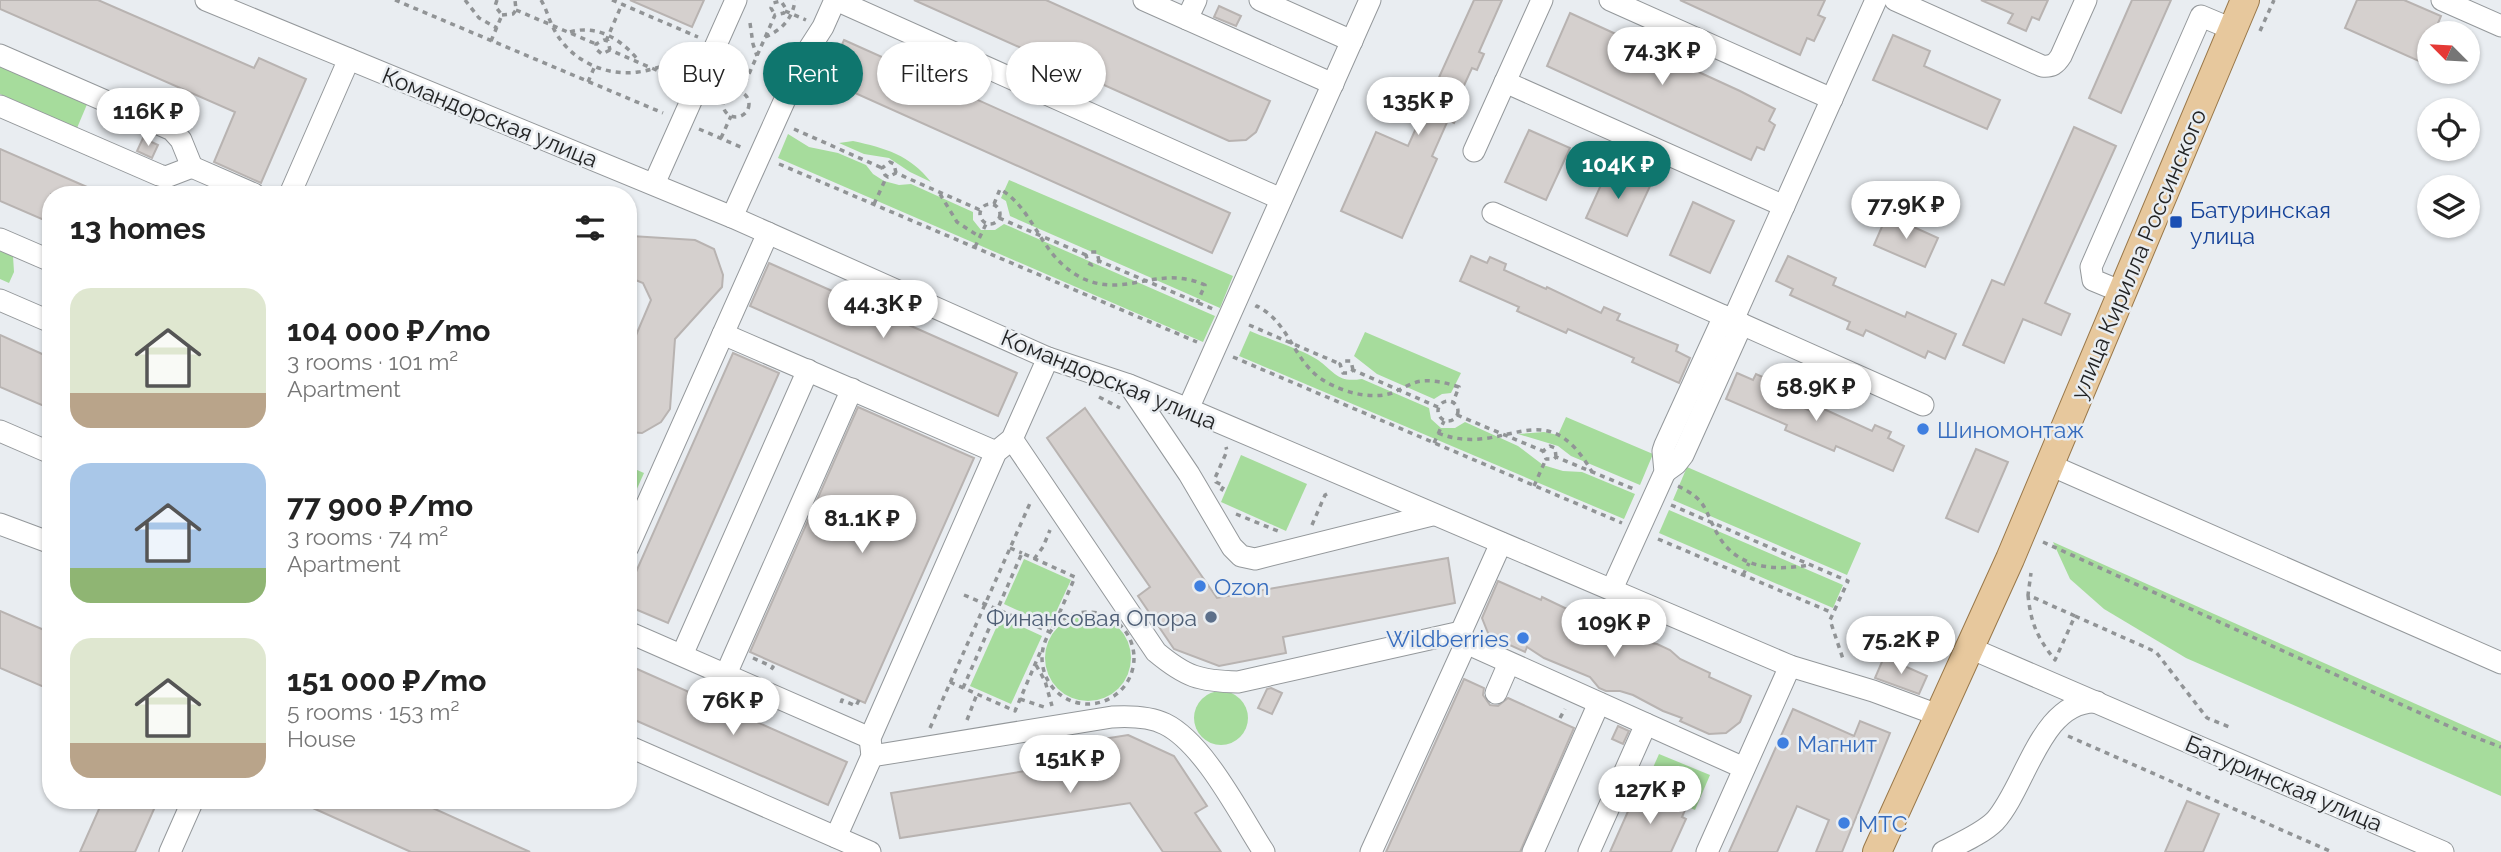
<!DOCTYPE html>
<html lang="en">
<head>
<meta charset="utf-8">
<style>
	body { margin:0; font-family:Raleway,sans-serif; background:#f2f2f2; color:#222; height:100vh; display:flex; flex-direction:column; font-size:26px; white-space:nowrap }
	* { box-sizing:border-box; margin:0 }
	p { font-size:23px; color:#767676 }
	.icon { flex:none; width:38px; height:38px; fill:none; stroke:currentColor; stroke-width:2; stroke-linecap:round; stroke-linejoin:round }
	.map { position:relative; flex:1; overflow:hidden }
	.panel { position:absolute; left:42px; top:186px; width:595px; height:623px; display:flex; flex-direction:column; background:#fff; border-radius:28px; box-shadow:0 2px 5px #0004 }
	.panel>* { flex:none }
	.guide { position:absolute; left:658px; top:42px; width:665px; height:63px; display:flex; gap:14px }
	.needle { width:46px; rotate:294deg }
	.fabs { position:absolute; left:2417px; top:21px; display:grid; gap:14px }
	.fabs a { display:grid; place-items:center; width:63px; height:63px; border-radius:50%; background:#fff; box-shadow:0 2px 5px #0004; font-size:35px }
	.price { position:absolute; translate:-50% -60px; padding:0 16px; border-radius:24px; background:#fff; color:#222; font-size:23px; line-height:46px; filter:drop-shadow(0 2px 4px #0008) }
	.price::after { content:''; position:absolute; left:50%; top:42px; width:21px; height:16px; margin-left:-10px; background:inherit; clip-path:polygon(0 0,100% 0,50% 100%) }
	.price.on { background:#0f766e; color:#fff }
	ul { padding:0; list-style:none }
	li { display:flex; align-items:center; gap:21px; height:175px; padding:0 28px }
	li span { display:grid; place-items:center; flex:none; width:196px; height:140px; border-radius:21px; color:#555 }
	li>.icon { margin-inline-start:auto }
	span .icon { width:84px; height:84px; fill:#fffc; stroke-width:1 }
	li b { font-size:30px }
	h2 { display:flex; justify-content:space-between; align-items:center; height:84px; padding:0 28px; font-size:30px }
	.chip { padding:0 24px; border-radius:32px; background:#fff; box-shadow:0 2px 5px #0004; font-size:24px; line-height:63px }
	.chip.on { background:#0f766e; color:#fff }
	.map>svg:first-child { display:block }
	.green { fill:#a6dc9c }
	.building { fill:#d5d0ce; stroke:#b8b3b1; stroke-width:2 }
	.lines { fill:none; stroke-linecap:round; stroke-linejoin:round }
	.minor-casing { stroke:#94989b; stroke-width:23 }
	.major-casing { stroke:#987749; stroke-width:30 }
	.path { stroke:#919496; stroke-width:3.5; stroke-dasharray:5 5; stroke-linecap:butt }
	.minor { stroke:#fff; stroke-width:21 }
	.major { stroke:#e7c89d; stroke-width:28 }
	.transit-dot { fill:#1a4fb4; stroke:#e9edf1; stroke-width:2.5 }
	.shop-dot { fill:#3f7fe0; stroke:#e9edf1; stroke-width:2.5 }
	.service-dot { fill:#5c6f8a; stroke:#e9edf1; stroke-width:2.5 }
	.labels { text-anchor:middle; dominant-baseline:central; stroke-width:5; stroke-linejoin:round; paint-order:stroke }
	.street-label { font-size:23px; fill:#232425; stroke:#e9edf1 }
	.transit-label { font-size:23px; fill:#164399; stroke:#e9edf1; text-anchor:start }
	.shop-label { font-size:23px; fill:#366cbe; stroke:#e9edf1; text-anchor:start }
	.service-label { font-size:23px; fill:#4e5e75; stroke:#e9edf1; text-anchor:end }
</style>
</head>
<body>
<div class="map">
<svg width="2501" height="852" viewBox="0 0 2501 852">
	<rect width="100%" height="100%" fill="#e9edf1"/>
	<g class="green">
		<path d="M0,63L88,102L77,128L0,94Z"/>
		<path d="M788,134L809,147L838,153L866,165L873,174L884,181L899,185L911,184L973,212V220L981,230H995L1004,224L1215,316L1203,342L778,158Z"/>
		<path d="M853,141C885,148 910,155 931,182L910,172L889,158L864,154L839,143Z"/>
		<path d="M1009,180L1233,276L1220,308L1010,216L1006,201L1001,198Z"/>
		<path d="M0,251L13,256L14,272L9,283L0,279Z"/>
		<path d="M1250,331C1268,339 1304,350 1318,360C1335,372 1337,383 1362,379L1429,408L1431,419L1441,428H1455L1465,422L1518,446L1543,465L1563,471L1582,472L1635,494L1624,519L1239,356Z"/>
		<path d="M1365,332L1461,373L1451,393L1442,394L1434,399L1377,374L1354,356Z"/>
		<path d="M1566,417L1653,454L1640,485L1571,456L1558,446L1518,434L1544,432L1558,435Z"/>
		<path d="M1241,455L1307,484L1286,531L1221,502Z"/>
		<path d="M628,466L644,473L628,509Z"/>
		<path d="M1687,467L1861,543L1847,575L1673,500Z"/>
		<path d="M1669,510L1843,585L1833,608L1659,533Z"/>
		<path d="M2053,542L2501,742V796L2186,658L2104,609L2070,579Z"/>
		<path d="M1024,559L1071,580L1050,625L1004,604Z"/>
		<circle cx="1088" cy="658" r="43"/>
		<path d="M1001,617L1042,636L1011,704L970,686Z"/>
		<circle cx="1221" cy="718" r="27"/>
		<path d="M1659,754L1710,775L1695,810L1644,788Z"/>
	</g>
	<g class="building">
		<path d="M0,0H98L254,68L259,58L306,79L261,183L214,162L235,112L0,9Z"/>
		<path d="M630,0H704L692,27Z"/>
		<path d="M914,0H1046L1270,101L1256,132L1246,140L1229,141Z"/>
		<path d="M1474,0H1502L1479,52L1484,54L1477,70L1472,68L1455,105L1461,107L1454,123L1448,120L1432,156L1437,159L1402,238L1341,211L1376,132L1408,146Z"/>
		<path d="M1680,0H1825L1818,15L1825,18L1814,41L1807,38L1800,55Z"/>
		<path d="M1981,0H2048L2039,20L2032,17L2026,31L2008,23L2013,14Z"/>
		<path d="M2132,0H2171L2121,113L2089,98Z"/>
		<path d="M2357,0H2404L2441,16L2434,33H2429V43L2421,62L2345,28Z"/>
		<path d="M1219,6L1241,16L1236,26L1214,17Z"/>
		<path d="M1570,13L1740,91L1775,109L1769,121L1775,125L1764,150L1757,147L1751,160L1547,66Z"/>
		<path d="M1893,35L1930,51L1924,66L2000,100L1987,129L1873,80Z"/>
		<path d="M844,40L1230,213L1212,253L826,80Z"/>
		<path d="M2074,127L2116,146L2045,303L2070,314L2061,335L2023,319L2004,363L1963,345L1992,280L2004,285Z"/>
		<path d="M1529,130L1570,148L1546,200L1505,182Z"/>
		<path d="M143,138L158,145L152,158L137,151Z"/>
		<path d="M0,149L103,194H51V223L0,201Z"/>
		<path d="M1610,165L1651,184L1627,236L1586,218Z"/>
		<path d="M1693,202L1734,221L1710,273L1670,255Z"/>
		<path d="M1887,215L1938,238L1925,267L1874,245Z"/>
		<path d="M631,236L695,240L714,249L723,275L722,287L675,339L670,409L661,422L642,433L628,432V354L651,300L643,283L628,277V243Z"/>
		<path d="M1471,256L1487,263L1490,257L1506,264L1504,270L1546,289L1547,287L1601,313L1604,307L1620,314L1617,320L1678,345L1676,351L1690,358L1679,383L1632,362L1634,358L1568,329L1566,333L1517,311L1519,307L1460,281Z"/>
		<path d="M1788,256L1836,278L1833,285L1905,317L1907,312L1956,334L1945,359L1928,351L1925,358L1866,330L1863,336L1847,329L1850,322L1790,295L1793,289L1776,281Z"/>
		<path d="M769,263L1017,373L998,416L750,306Z"/>
		<path d="M0,335L51,358V409L0,387Z"/>
		<path d="M733,353L779,373L668,623L628,606V590Z"/>
		<path d="M1737,373L1753,380L1756,374L1772,381L1769,388L1786,395L1784,399L1813,412L1815,405L1872,431L1875,425L1891,432L1888,438L1904,446L1893,471L1836,446L1834,451L1785,430L1787,425L1726,399Z"/>
		<path d="M858,407L974,458L865,703L750,652Z"/>
		<path d="M1085,408L1217,598L1448,558L1455,603L1283,637L1286,653L1219,666L1174,649L1138,596L1150,587L1047,438Z"/>
		<path d="M1976,449L2008,462L1978,532L1946,518Z"/>
		<path d="M1498,581L1541,600L1542,597L1569,610L1586,612L1599,617L1611,629L1627,631L1639,641L1657,644L1670,650L1680,659L1710,673L1709,677L1751,696L1740,722L1726,733L1709,734L1680,721L1682,718L1663,711L1633,695L1620,691H1606L1599,688L1590,677L1544,658L1527,647L1525,652L1494,638L1488,633L1482,618Z"/>
		<path d="M0,611L51,633V690L0,668Z"/>
		<path d="M1884,657L1927,676L1919,694L1875,678Z"/>
		<path d="M628,665L847,762L828,805L628,717Z"/>
		<path d="M1464,679L1484,688L1483,695L1490,705L1498,706L1508,698L1574,728L1520,852H1386Z"/>
		<path d="M1271,688L1282,693L1272,714L1258,708L1267,689Z"/>
		<path d="M1793,709L1854,736L1860,721L1890,733L1842,852H1816L1829,820L1797,806L1777,852H1729Z"/>
		<path d="M1618,726L1629,731L1623,744L1612,739Z"/>
		<path d="M1128,735L1174,756L1207,806L1195,813L1221,852H1163L1130,803L900,838L891,793L1068,764L1065,745Z"/>
		<path d="M1643,791L1685,810L1682,817L1686,819L1671,852H1610L1633,800L1638,802Z"/>
		<path d="M103,800H158L135,852H80Z"/>
		<path d="M295,800H415L530,852H411Z"/>
		<path d="M2187,801L2219,814L2203,852H2165Z"/>
	</g>
	<g class="lines">
		<defs>
			<g id="minor">
				<path d="M206,0L732,217L1048,358L1129,385L1188,409L1790,666L1873,691L1938,715"/>
				<path d="M836,0L1281,199"/>
				<path d="M1144,0L1333,84"/>
				<path d="M1260,0L1352,41"/>
				<path d="M1610,0L1832,99"/>
				<path d="M1895,0L2042,66C2052,67 2056,64 2061,56L2086,0"/>
				<path d="M2442,0L2501,26"/>
				<path d="M1187,19L1196,0"/>
				<path d="M0,55L172,130L181,140L192,167L254,194"/>
				<path d="M1505,82L1784,206"/>
				<path d="M0,106L159,175L166,177L192,167"/>
				<path d="M1474,151L1542,0"/>
				<path d="M654,184L736,0"/>
				<path d="M290,194L349,59"/>
				<path d="M1493,213L1923,405"/>
				<path d="M732,217L805,55L823,27L835,0"/>
				<path d="M0,239L51,261"/>
				<path d="M2122,292L2093,280L2091,267L2201,16L2232,29"/>
				<path d="M0,300L51,322"/>
				<path d="M1733,320L1876,0"/>
				<path d="M723,334L996,452"/>
				<path d="M1129,385L1189,474L1232,547L1241,556L1255,559L1432,515"/>
				<path d="M1188,409L1370,0"/>
				<path d="M0,431L51,453"/>
				<path d="M1012,439L1156,652C1186,677 1199,681 1238,682L1461,632"/>
				<path d="M2050,465L2501,663"/>
				<path d="M1665,472L1676,464L1683,455L1742,324"/>
				<path d="M0,524L51,543"/>
				<path d="M628,547L768,233"/>
				<path d="M1612,589L1665,472L1663,451L1665,445L1724,316"/>
				<path d="M628,632L870,738"/>
				<path d="M1466,643L1744,768"/>
				<path d="M1970,648L2443,852"/>
				<path d="M682,655L808,370"/>
				<path d="M726,674L852,389"/>
				<path d="M1496,693L1509,663"/>
				<path d="M628,746L870,852"/>
				<path d="M872,756L1112,717C1129,716 1149,716 1165,724C1204,743 1240,815 1264,852"/>
				<path d="M836,837L872,756L870,738L996,452L1012,439L1048,358"/>
				<path d="M170,852L193,800"/>
				<path d="M1371,852L1466,643L1461,632L1501,543"/>
				<path d="M1533,852L1599,703"/>
				<path d="M1589,852L1646,724"/>
				<path d="M1707,852L1790,666"/>
				<path d="M1943,852C1960,843 1982,834 1995,821C2026,787 2041,699 2097,702"/>
			</g>
			<path id="major" d="M1877,852L2010,559L2245,0"/>
		</defs>
		<use href="#minor" class="minor-casing"/>
		<use href="#major" class="major-casing"/>
		<g class="path">
			<path d="M395,0L663,113"/>
			<path d="M465,0L479,18L497,28"/>
			<path d="M497,0L495,6L502,15"/>
			<path d="M541,0C546,8 548,17 552,25C566,58 603,77 638,72C655,70 668,62 686,64"/>
			<path d="M612,0L698,37"/>
			<path d="M516,10L596,44"/>
			<path d="M785,11L806,20"/>
			<path d="M502,15L513,14L516,10L515,0"/>
			<path d="M750,23L753,44L757,56"/>
			<path d="M2260,31L2274,0"/>
			<path d="M570,32C598,24 622,40 639,61"/>
			<path d="M765,37C782,30 793,18 795,0"/>
			<path d="M491,41L502,15"/>
			<path d="M606,41L622,4"/>
			<path d="M610,50L602,54L596,49V44L604,40L608,41L610,50L677,79"/>
			<path d="M588,82L594,68"/>
			<circle cx="736" cy="104" r="13"/>
			<path d="M741,92L775,15L784,13L786,9L781,1L773,3L771,8L775,15"/>
			<path d="M713,95L724,99"/>
			<path d="M699,129L743,148"/>
			<path d="M794,129L882,168"/>
			<path d="M721,138L731,116"/>
			<path d="M779,164L1197,342"/>
			<path d="M896,173L894,164L890,162L882,168L885,175L888,177L896,173L980,210"/>
			<path d="M940,194L957,222L980,237"/>
			<circle cx="990" cy="214" r="10"/>
			<path d="M874,204L887,176"/>
			<path d="M994,204L1000,189C1037,211 1039,258 1084,279C1127,298 1158,264 1205,285L1197,303"/>
			<path d="M999,218L1086,255"/>
			<path d="M975,247L986,224"/>
			<path d="M1099,261L1097,252H1089L1086,255L1088,263L1092,265L1099,261L1213,309"/>
			<path d="M1256,308L1257,306C1294,325 1292,368 1334,386C1351,394 1374,399 1392,393C1402,389 1412,382 1422,381C1435,380 1447,383 1459,387L1453,402"/>
			<path d="M1249,325L1340,364"/>
			<path d="M1233,357L1622,523"/>
			<path d="M1353,370L1351,361H1343L1340,364L1343,373H1350L1353,370L1438,407"/>
			<path d="M1099,397L1120,408"/>
			<circle cx="1448" cy="411" r="10"/>
			<path d="M1457,415L1543,451"/>
			<path d="M1438,433C1505,460 1544,388 1592,472"/>
			<path d="M1434,443L1444,421"/>
			<path d="M1556,457L1555,448L1550,446L1543,451L1546,459H1554L1556,457L1636,490"/>
			<path d="M1534,486L1546,459"/>
			<path d="M1678,486C1708,501 1703,508 1718,535C1737,569 1775,571 1809,565"/>
			<path d="M1221,491L1224,486L1216,482L1215,478L1227,451L1226,447"/>
			<path d="M1671,505L1848,581L1830,620L1844,662"/>
			<path d="M1236,514L1278,531"/>
			<path d="M1312,525L1325,495L1329,493"/>
			<path d="M1658,539L1833,613"/>
			<path d="M2043,542L2464,733L2501,747"/>
			<path d="M1010,548L1022,553"/>
			<path d="M1034,559L1043,547L1050,530"/>
			<path d="M1743,575L1749,563"/>
			<path d="M964,595L1050,632"/>
			<path d="M2028,595C2031,624 2037,637 2055,660L2075,616L2028,595L2031,573"/>
			<circle cx="1088" cy="658" r="46"/>
			<path d="M2075,616L2156,652L2207,718L2232,728"/>
			<path d="M753,658L773,667L770,671"/>
			<path d="M1036,665L1045,681L1052,706"/>
			<path d="M950,682L1015,711L1042,648"/>
			<path d="M963,688L1022,553L1075,577L1053,628"/>
			<path d="M1020,699L1044,707"/>
			<path d="M841,703L842,700L856,706L859,700"/>
			<path d="M1560,718L1565,709"/>
			<path d="M967,720L977,694"/>
			<path d="M930,728L1031,501"/>
			<path d="M2068,736L2332,852"/>
		</g>
		<use href="#minor" class="minor"/>
		<use href="#major" class="major"/>
	</g>
	<rect class="transit-dot" x="2169" y="215" width="14" height="14" rx="3.5"/>
	<g class="shop-dot">
		<circle cx="1923" cy="429" r="7"/>
		<circle cx="1200" cy="586" r="7"/>
		<circle cx="1523" cy="638" r="7"/>
		<circle cx="1783" cy="743" r="7"/>
		<circle cx="1844" cy="823" r="7"/>
	</g>
	<circle class="service-dot" cx="1211" cy="617" r="7"/>
	<g class="labels">
		<g class="street-label">
			<text transform="translate(490 117) rotate(22)">Командорская улица</text>
			<text transform="translate(2138 254) rotate(-67)">улица Кирилла Россинского</text>
			<text transform="translate(1109 379) rotate(22)">Командорская улица</text>
			<text transform="translate(2284 783) rotate(23)">Батуринская улица</text>
		</g>
		<g class="transit-label">
			<text x="2190" y="209">Батуринская<tspan x="2190" dy="26">улица</tspan></text>
		</g>
		<g class="shop-label">
			<text x="1937" y="429">Шиномонтаж</text>
			<text x="1214" y="586">Ozon</text>
			<text x="1509" y="638" text-anchor="end">Wildberries</text>
			<text x="1797" y="743">Магнит</text>
			<text x="1858" y="823">МТС</text>
		</g>
		<g class="service-label">
			<text x="1197" y="617">Финансовая Опора</text>
		</g>
	</g>
</svg>
<div class="fabs">
<a><svg class="needle" viewBox="-14 -14 28 28"><path d="M0-13l5 13h-10z" fill="#e53935"/><path d="M0 13l5-13h-10z" fill="#767676"/></svg></a>
<a><svg class="icon" aria-label="locate" viewBox="0 0 24 24"><circle cx="12" cy="12" r="6"/><path d="M12 2v4M12 18v4M2 12h4M18 12h4"/></svg></a>
<a><svg class="icon" aria-label="layers" viewBox="0 0 24 24"><path d="M12 4l9 5-9 5-9-5zM3 14l9 5 9-5"/></svg></a>
</div>
<b class="price" style="left:1662px;top:87px">74.3K ₽</b>
<b class="price" style="left:1418px;top:137px">135K ₽</b>
<b class="price" style="left:148px;top:148px">116K ₽</b>
<b class="price on" style="left:1618px;top:201px">104K ₽</b>
<b class="price" style="left:1906px;top:241px">77.9K ₽</b>
<b class="price" style="left:883px;top:340px">44.3K ₽</b>
<b class="price" style="left:1816px;top:423px">58.9K ₽</b>
<b class="price" style="left:862px;top:555px">81.1K ₽</b>
<b class="price" style="left:1614px;top:659px">109K ₽</b>
<b class="price" style="left:1901px;top:676px">75.2K ₽</b>
<b class="price" style="left:733px;top:737px">76K ₽</b>
<b class="price" style="left:1070px;top:795px">151K ₽</b>
<b class="price" style="left:1650px;top:826px">127K ₽</b>
<div class="guide">
<a class="chip">Buy</a>
<a class="chip on">Rent</a>
<a class="chip">Filters</a>
<a class="chip">New</a>
</div>
<section class="panel">
<h2>13 homes<svg class="icon" aria-label="filters" viewBox="0 0 24 24"><path d="M4 7h16M4 17h16"/><circle cx="9" cy="7" r="2"/><circle cx="15" cy="17" r="2"/></svg></h2>
<ul>
<li><span style="background:linear-gradient(#dfe7d0 75%,#b9a48a 0)"><svg class="icon" aria-label="home" viewBox="0 0 24 24"><path d="M3 11l9-7 9 7M6 9v11h12V9"/></svg></span><div><b>104 000 ₽/mo</b><p>3 rooms · 101 m²</p><p>Apartment</p></div></li>
<li><span style="background:linear-gradient(#a9c7e8 75%,#8fb573 0)"><svg class="icon" aria-label="home" viewBox="0 0 24 24"><path d="M3 11l9-7 9 7M6 9v11h12V9"/></svg></span><div><b>77 900 ₽/mo</b><p>3 rooms · 74 m²</p><p>Apartment</p></div></li>
<li><span style="background:linear-gradient(#dfe7d0 75%,#b9a48a 0)"><svg class="icon" aria-label="home" viewBox="0 0 24 24"><path d="M3 11l9-7 9 7M6 9v11h12V9"/></svg></span><div><b>151 000 ₽/mo</b><p>5 rooms · 153 m²</p><p>House</p></div></li>
</ul>
</section>
</div>
</body>
</html>
